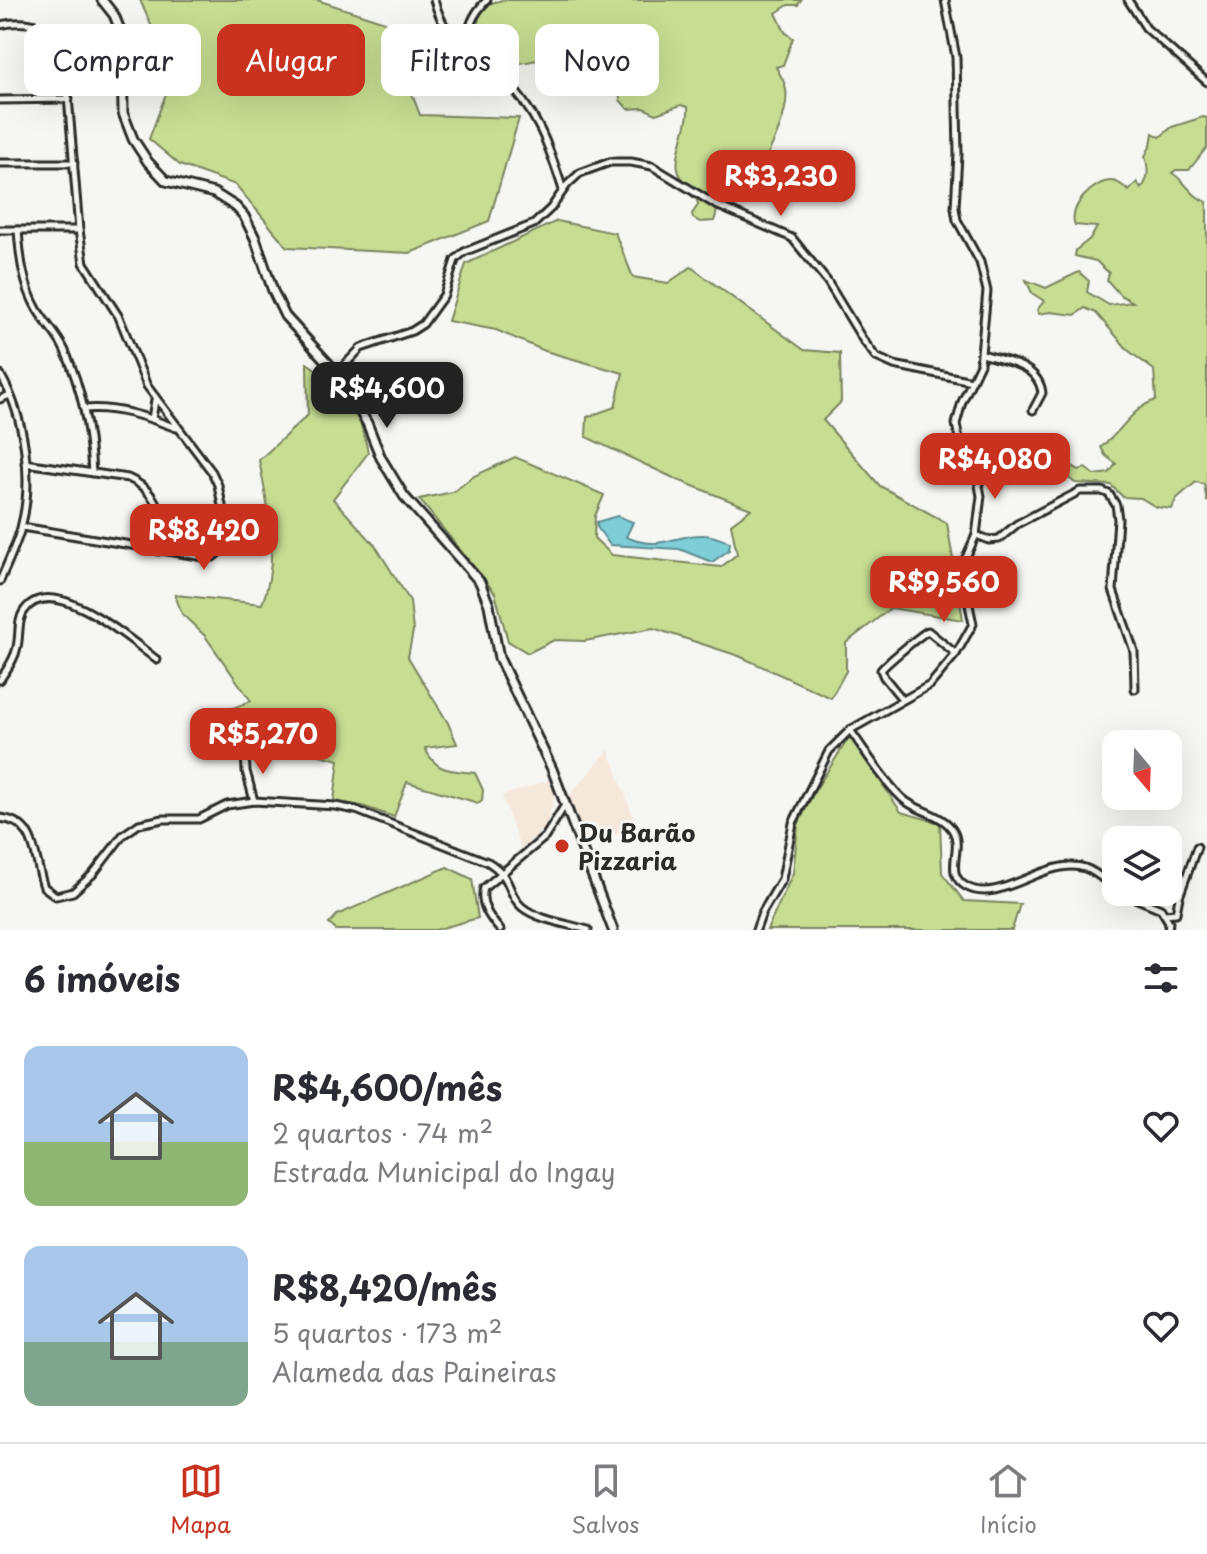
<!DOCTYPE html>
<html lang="pt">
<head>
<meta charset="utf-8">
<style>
	body { margin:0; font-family:"Playpen Sans",sans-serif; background:#f7f7f7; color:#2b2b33; height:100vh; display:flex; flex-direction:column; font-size:30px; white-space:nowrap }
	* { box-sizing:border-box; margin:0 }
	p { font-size:26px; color:#7c7c81 }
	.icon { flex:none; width:44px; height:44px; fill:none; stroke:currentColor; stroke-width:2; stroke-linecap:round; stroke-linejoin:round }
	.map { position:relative; height:930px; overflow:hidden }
	.drawer { display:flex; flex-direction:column; background:#fff; flex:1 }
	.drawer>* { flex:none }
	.banner { position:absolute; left:24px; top:24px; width:800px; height:72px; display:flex; gap:16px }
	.needle { width:52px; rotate:161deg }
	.controls { position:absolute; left:1102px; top:730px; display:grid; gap:16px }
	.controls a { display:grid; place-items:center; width:80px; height:80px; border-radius:16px; background:#fff; box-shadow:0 8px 32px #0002; font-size:40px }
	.price { position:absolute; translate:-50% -68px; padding:0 18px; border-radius:16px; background:#c8321e; color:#fff; font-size:26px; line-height:52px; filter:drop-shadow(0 2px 4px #0008) }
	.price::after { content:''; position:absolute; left:50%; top:48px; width:24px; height:18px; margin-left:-12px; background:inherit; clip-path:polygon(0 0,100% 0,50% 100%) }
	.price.selected { background:#222; color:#fff }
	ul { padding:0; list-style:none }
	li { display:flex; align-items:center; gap:24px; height:200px; padding:0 24px }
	li span { display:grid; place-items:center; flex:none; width:224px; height:160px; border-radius:16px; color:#555 }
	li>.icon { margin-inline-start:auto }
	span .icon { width:96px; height:96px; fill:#fffc; stroke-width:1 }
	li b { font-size:34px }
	h2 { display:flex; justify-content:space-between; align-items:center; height:96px; padding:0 24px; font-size:34px }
	.tag { padding:0 28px; border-radius:16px; background:#fff; box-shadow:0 8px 32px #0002; font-size:28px; line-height:72px }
	.tag.selected { background:#c8321e; color:#fff }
	.tabs { display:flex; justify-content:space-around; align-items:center; height:112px; border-top:2px solid #e1e1e2; background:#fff; font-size:22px; color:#7c7c81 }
	.tabs a { display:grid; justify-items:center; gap:4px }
	.tabs .selected { color:#c8321e }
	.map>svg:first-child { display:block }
	.built { fill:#f6e7db }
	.green { fill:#c7dd92; stroke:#79845e; stroke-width:2 }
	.water { fill:#7eced7; stroke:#5d8d92; stroke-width:2 }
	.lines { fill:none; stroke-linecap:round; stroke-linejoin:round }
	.street-casing { stroke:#2b2b2b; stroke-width:11 }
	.secondary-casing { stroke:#2b2b2b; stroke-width:13 }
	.street { stroke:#f6f6f2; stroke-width:5 }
	.secondary { stroke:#f6f6f2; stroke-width:7 }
	.poi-dot { fill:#c8321e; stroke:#f6f6f2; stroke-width:3 }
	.labels { text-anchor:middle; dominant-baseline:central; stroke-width:6; stroke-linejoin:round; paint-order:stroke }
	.poi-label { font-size:24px; font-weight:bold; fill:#2b2b2b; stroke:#f6f6f2; text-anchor:start }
</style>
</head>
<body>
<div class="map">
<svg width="1207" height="930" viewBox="0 0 1207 930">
	<rect width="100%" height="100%" fill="#f6f6f2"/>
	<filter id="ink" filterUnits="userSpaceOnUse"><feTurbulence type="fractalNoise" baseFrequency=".0125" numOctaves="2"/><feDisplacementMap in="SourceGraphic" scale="16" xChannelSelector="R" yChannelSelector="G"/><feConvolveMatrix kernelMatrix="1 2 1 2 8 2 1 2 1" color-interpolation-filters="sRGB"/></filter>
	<g filter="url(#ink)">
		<g class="built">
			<path d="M609,750L638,830L586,839L581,837L568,797Z"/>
			<path d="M552,779L555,792L546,827L521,849L502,796Z"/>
		</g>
		<g class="green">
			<path d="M140,0H317L385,22L420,115L519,118L489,221L410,253L287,247L236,185L180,165L149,139L173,75Z"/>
			<path d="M502,0H801L798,5H788L776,13L785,32L793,38L783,65L776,67C779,73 783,79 785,85C793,110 767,157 755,178L757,183L742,204L737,205C715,190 720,206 714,221L700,222L693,218L692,214L698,205L697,200L671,179L699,190C694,186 687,183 683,179C667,163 691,127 688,107L681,105L656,114L644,108L628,109L620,100L619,85L614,90L611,84L612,74L619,65L611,62L608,57L589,70C573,63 557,58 539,60C515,63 511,70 492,50L503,40L497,30L491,31L486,27L478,33L479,7Z"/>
			<path d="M1203,117L1207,118V147L1189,170H1176L1172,173C1186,181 1191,197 1207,202V502L1204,484L1196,482L1176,499L1172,509L1156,507L1141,498L1123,497L1111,485L1075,483L1060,471L1041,464C1055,455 1066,462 1079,470L1085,468L1095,475L1109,473L1116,464L1105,455L1101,447C1121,433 1132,407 1156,400L1154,370L1129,351L1096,313L1085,308L1075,315L1050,312L1039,314L1037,310L1044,301L1032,293L1026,280L1046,288L1079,272L1089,281L1087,292L1109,305L1133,302L1120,295L1107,280L1109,273L1096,261L1075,256L1076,250L1091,238L1097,227L1075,225C1067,208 1094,180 1112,181C1119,181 1124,187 1129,191L1137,182L1141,189C1149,179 1149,169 1145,156L1151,145L1153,133L1160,137L1172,127Z"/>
			<path d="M557,221L615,233L633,277L668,283L691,267L804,350L840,353L841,402L823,420L880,486L947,523L963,620L891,608L846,643V671L831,698L739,656L653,628L585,641L554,640L528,653L508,641L495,593L419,499L453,492L474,476L515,457L604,495L595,516L594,538L612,555L721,567L737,554L731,524L751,509L678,480L586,437L587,417L615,407L623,373L545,351L496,330L448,321L466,264Z"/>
			<path d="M307,363C341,385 362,413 368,453L333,499L375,545L410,601L413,631L408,657L448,723L457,744L425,748C436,773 451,770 475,773L483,790L482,800L478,803L407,782L394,817L362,806L334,801L339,760L289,747L243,740L234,735L231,709L251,701L205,636L182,614L175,595L262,604C280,559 268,506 259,460L308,415Z"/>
			<path d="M850,736L901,812L940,823L942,873L964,901L1020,904L1012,930H767L793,873L798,825L814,792Z"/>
			<path d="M447,867L472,879L478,918L435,930H336L329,924L337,915Z"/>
		</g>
		<path class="water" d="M617,516L633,522L626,537C663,552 673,534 704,535C712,535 722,540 730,542L729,550L712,562L679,549L610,545L597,527V522Z"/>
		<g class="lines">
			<defs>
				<g id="street">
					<path d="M434,0C441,24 451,40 472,55C482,62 494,67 502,76C537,112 548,143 563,190"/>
					<path d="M1128,0L1146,28L1207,82"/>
					<path d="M0,25C31,18 57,26 65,60L79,230L84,263L119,317L147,386L212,472L218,485L225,521L223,549L213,557H204L22,527"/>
					<path d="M466,49C468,27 472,15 487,0"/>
					<path d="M0,100L69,99"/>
					<path d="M0,163H74"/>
					<path d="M0,230H79"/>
					<path d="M18,230C20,258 23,284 37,309C45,323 58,335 65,351C82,389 90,431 92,473"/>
					<path d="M982,354C1005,361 1039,365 1042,393L1033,410"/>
					<path d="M337,373L361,348L412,331L423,324L444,295L455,260L464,252L534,224L551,208L567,185L580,173L610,162H631L652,166L716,205L792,238L827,281L863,340L876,357L894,365L972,381"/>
					<path d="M0,374C25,417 34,480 21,528C16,546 7,564 0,581"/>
					<path d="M0,399L10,395"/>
					<path d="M84,409C115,406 148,417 176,428"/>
					<path d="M152,419L155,400"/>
					<path d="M25,463L128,478C160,492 165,520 158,551"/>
					<path d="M976,535L989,540L999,539L1017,524L1080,491H1102L1109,494L1116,505L1118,519L1113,590L1134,651L1135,689"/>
					<path d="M0,680C7,669 15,659 17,647C20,635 17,621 24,611C52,570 133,642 157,660"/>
					<path d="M902,699L884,677L881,670C887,663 921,634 928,631L956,654"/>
					<path d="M850,730C866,752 882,779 902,798C916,812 943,813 953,831C964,850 942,873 967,887C1001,905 1046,856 1085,868C1097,872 1106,882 1116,889"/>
					<path d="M245,755L246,771L254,801"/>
					<path d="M0,818C38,822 33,857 44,887L56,896L73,892L93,874L123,835L139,824L163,819H199L227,805L254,801L335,806L356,810L488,862C514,878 506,893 522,907C538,920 568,924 588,930"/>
					<path d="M1120,892L1161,909L1169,922L1168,930"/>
					<path d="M1165,914L1176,913L1179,897L1197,847"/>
					<path d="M500,930C490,918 479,904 484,888L545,837L565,805"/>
					<path d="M756,930L762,913L782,879L793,823L829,751L850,730L930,685L956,654L973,624L963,576V564L976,535L981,496L978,480L961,448L956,424L962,402L980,364L987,291L980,262L957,220L955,208L958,154L956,57L945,0"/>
				</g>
				<path id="secondary" d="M102,0L114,15L122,35L123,113L133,139L148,162L166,181L214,193L236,207L244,216L255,238L273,291L285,316L337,373L367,423L381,458L404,496L480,582L489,605L499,658L552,769L613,930"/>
			</defs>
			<use href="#street" class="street-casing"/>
			<use href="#secondary" class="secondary-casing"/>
			<use href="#street" class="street"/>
			<use href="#secondary" class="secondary"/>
		</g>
	</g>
	<circle class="poi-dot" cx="562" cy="846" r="8"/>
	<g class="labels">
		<g class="poi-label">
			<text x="578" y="832">Du Barão<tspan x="578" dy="28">Pizzaria</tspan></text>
		</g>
	</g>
</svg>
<div class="controls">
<a><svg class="needle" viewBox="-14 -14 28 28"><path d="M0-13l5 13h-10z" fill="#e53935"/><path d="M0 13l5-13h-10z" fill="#7c7c81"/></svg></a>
<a><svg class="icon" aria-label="layers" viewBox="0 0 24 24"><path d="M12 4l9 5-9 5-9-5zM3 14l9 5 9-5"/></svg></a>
</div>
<b class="price" style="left:781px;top:218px">R$3,230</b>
<b class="price selected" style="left:387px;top:430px">R$4,600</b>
<b class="price" style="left:995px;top:501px">R$4,080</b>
<b class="price" style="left:204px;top:572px">R$8,420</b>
<b class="price" style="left:944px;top:624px">R$9,560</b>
<b class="price" style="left:263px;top:776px">R$5,270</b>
<div class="banner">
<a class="tag">Comprar</a>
<a class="tag selected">Alugar</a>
<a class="tag">Filtros</a>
<a class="tag">Novo</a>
</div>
</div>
<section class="drawer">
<h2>6 imóveis<svg class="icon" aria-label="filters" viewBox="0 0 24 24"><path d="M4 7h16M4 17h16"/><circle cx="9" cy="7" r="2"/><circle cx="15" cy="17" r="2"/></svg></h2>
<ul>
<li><span style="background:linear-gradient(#a9c7e8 60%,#8fb573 0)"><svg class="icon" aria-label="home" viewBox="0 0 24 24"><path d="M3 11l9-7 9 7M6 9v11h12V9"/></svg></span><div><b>R$4,600/mês</b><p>2 quartos · 74 m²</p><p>Estrada Municipal do Ingay</p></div><svg class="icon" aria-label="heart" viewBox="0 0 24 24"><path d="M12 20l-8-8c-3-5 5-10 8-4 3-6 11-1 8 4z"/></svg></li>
<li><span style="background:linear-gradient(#a9c7e8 60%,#7fa58c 0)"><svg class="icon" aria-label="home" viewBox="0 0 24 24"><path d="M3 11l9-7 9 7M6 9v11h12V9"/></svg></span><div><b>R$8,420/mês</b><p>5 quartos · 173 m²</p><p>Alameda das Paineiras</p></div><svg class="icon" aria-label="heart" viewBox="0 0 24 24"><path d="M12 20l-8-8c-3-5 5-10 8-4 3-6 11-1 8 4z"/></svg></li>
</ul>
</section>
<nav class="tabs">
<a class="selected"><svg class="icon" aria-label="map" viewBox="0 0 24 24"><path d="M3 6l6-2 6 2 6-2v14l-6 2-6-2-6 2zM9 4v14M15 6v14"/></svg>Mapa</a>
<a><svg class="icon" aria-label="saved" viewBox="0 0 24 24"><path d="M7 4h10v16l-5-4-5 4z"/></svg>Salvos</a>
<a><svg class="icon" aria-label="home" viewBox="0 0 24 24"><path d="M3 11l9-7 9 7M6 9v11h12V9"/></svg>Início</a>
</nav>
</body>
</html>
